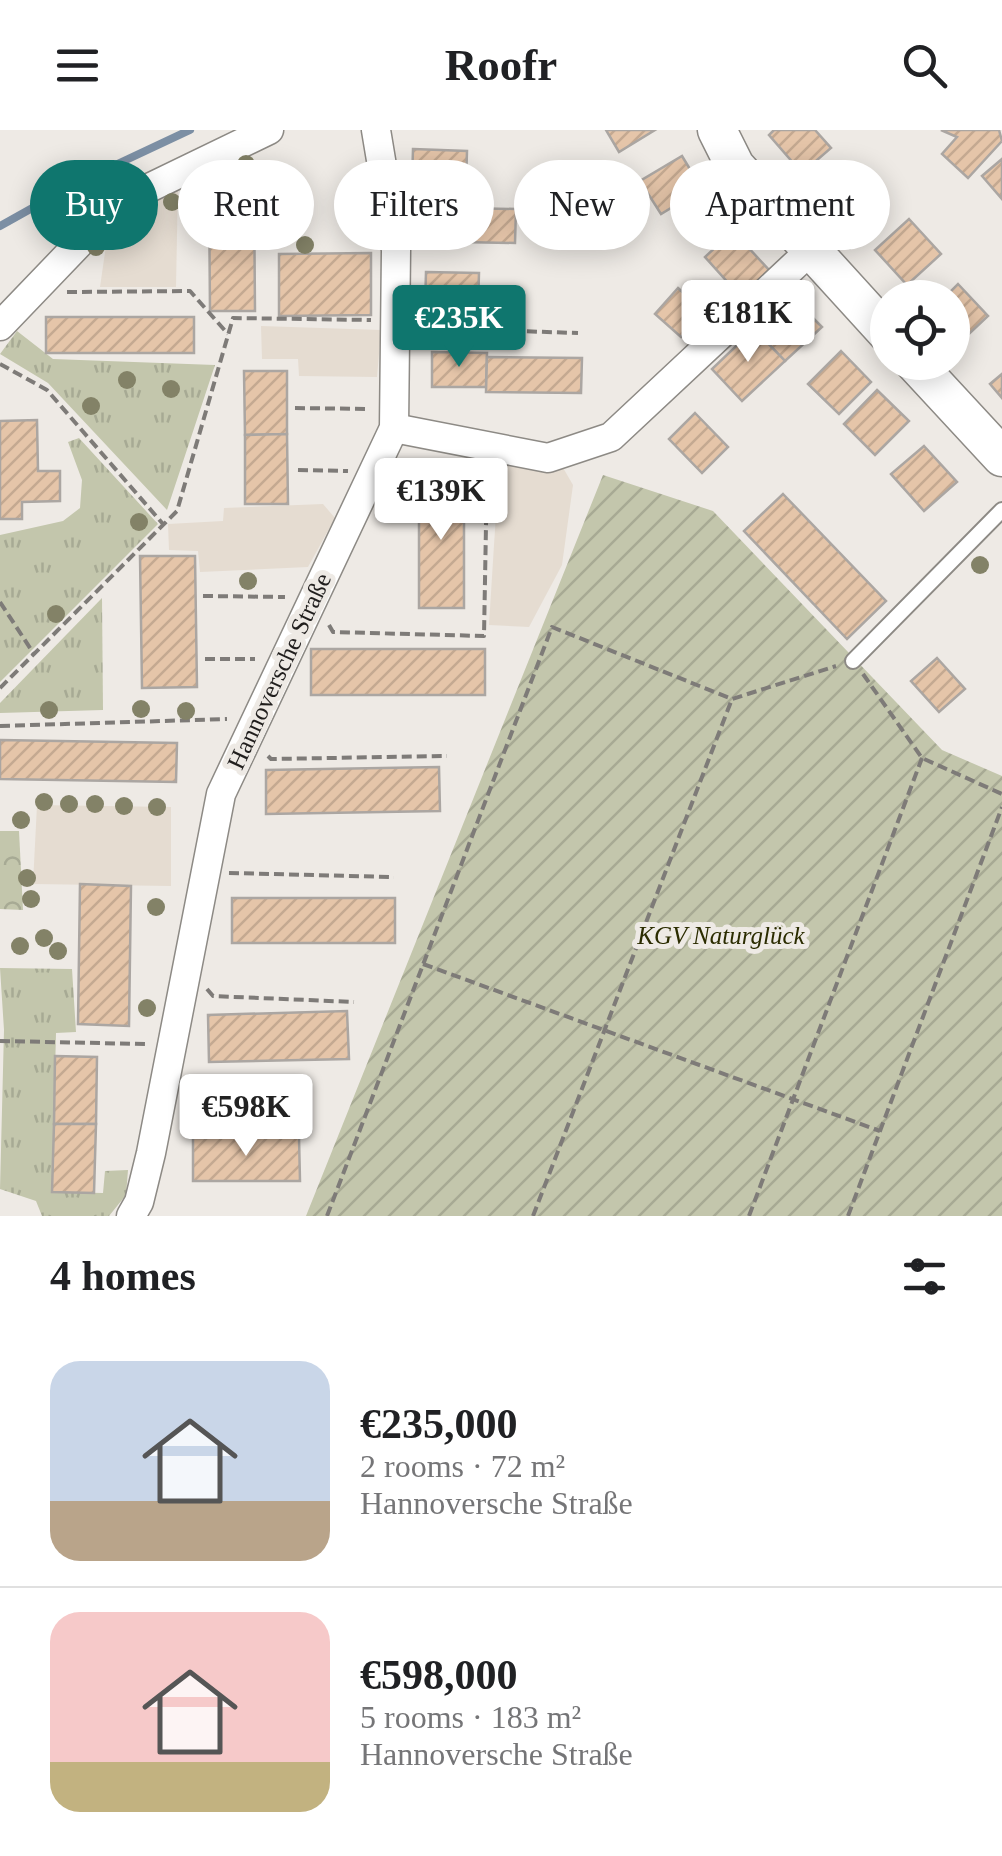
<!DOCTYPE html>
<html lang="en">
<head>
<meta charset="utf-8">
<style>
	body { margin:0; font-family:"Times New Roman",serif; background:#f6f6f6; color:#202124; height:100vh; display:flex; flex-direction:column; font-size:38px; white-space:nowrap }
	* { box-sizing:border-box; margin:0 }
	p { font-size:32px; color:#757577 }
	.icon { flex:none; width:55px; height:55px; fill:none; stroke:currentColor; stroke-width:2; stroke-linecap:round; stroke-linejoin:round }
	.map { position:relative; height:1086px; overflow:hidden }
	.drawer { display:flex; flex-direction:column; background:#fff; flex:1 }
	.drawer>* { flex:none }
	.guide { position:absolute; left:30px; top:30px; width:942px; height:90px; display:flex; gap:20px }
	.buttons { position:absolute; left:870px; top:150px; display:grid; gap:20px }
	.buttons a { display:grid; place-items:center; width:100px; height:100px; border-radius:50%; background:#fff; box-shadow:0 5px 25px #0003; font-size:50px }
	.price { position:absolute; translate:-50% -85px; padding:0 22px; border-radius:10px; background:#fff; color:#222; font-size:32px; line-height:65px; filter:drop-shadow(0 2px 5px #0008) }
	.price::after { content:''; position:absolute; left:50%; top:60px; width:30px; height:22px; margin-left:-15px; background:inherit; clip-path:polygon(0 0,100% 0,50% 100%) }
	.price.current { background:#0f766e; color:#fff }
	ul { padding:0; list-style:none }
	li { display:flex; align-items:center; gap:30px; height:250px; padding:0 50px }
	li+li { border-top:2px solid #e0e0e0 }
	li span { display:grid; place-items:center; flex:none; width:280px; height:200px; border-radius:30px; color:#555 }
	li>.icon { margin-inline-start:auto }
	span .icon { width:120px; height:120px; fill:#fffc; stroke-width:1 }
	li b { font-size:42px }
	h2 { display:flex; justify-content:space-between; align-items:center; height:120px; padding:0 50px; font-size:42px }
	.pill { padding:0 35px; border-radius:45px; background:#fff; box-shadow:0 5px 25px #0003; font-size:35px; line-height:90px }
	.pill.current { background:#0f766e; color:#fff }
	header { display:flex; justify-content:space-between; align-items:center; height:130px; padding:0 50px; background:#fff; font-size:45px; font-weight:600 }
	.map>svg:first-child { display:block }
	.built { fill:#e5dcd1 }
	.grass { fill:url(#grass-tufts) }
	.park { fill:url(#park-crowns) }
	.garden { fill:url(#garden-furrows) }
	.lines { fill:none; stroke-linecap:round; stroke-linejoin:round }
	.stream { stroke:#7c8fa4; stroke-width:8 }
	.building { fill:url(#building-hatch); stroke:#aba6a2; stroke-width:2.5 }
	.lane-casing { stroke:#8d8a85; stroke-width:18 }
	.street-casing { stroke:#8d8a85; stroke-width:31 }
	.secondary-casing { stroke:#8d8a85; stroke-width:41 }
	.path { stroke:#7e7b78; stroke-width:4; stroke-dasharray:10 5; stroke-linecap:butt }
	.lane { stroke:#fff; stroke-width:14 }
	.street { stroke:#fff; stroke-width:28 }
	.secondary { stroke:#fff; stroke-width:38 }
	.tree { fill:#838267 }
	.labels { text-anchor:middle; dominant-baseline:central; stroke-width:10; stroke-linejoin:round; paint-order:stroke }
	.street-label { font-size:25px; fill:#201e1d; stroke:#eeeae5 }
	.park-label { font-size:25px; font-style:italic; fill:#2b2c00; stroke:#eeeae5 }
</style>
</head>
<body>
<header><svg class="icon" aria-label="menu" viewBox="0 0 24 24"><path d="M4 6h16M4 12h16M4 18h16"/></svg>Roofr<svg class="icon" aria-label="search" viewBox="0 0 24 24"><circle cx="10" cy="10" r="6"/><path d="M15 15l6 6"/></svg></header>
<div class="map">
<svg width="1002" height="1086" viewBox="0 0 1002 1086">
	<defs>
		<pattern id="grass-tufts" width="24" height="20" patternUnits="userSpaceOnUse" patternTransform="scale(2.5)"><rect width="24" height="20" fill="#c3c6ac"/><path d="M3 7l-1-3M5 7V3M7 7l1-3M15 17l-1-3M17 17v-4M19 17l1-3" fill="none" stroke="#a7aa94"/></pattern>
		<pattern id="park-crowns" width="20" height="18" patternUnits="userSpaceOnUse" patternTransform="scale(2.5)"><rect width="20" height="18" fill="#c3c6ac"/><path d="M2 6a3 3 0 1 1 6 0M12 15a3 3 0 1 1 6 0" fill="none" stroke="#a7aa94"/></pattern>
		<pattern id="garden-furrows" width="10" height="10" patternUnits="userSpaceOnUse" patternTransform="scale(2.5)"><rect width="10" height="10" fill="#c3c6ac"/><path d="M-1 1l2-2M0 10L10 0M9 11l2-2" fill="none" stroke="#a7aa94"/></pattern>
		<pattern id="building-hatch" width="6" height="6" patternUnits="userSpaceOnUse" patternTransform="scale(2.5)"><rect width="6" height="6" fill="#e5c5a9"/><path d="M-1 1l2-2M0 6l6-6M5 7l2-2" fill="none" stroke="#c4a991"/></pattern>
	</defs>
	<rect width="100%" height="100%" fill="#eeeae5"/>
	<g class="built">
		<path d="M178,54L176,157H100L109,95Z"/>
		<path d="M261,196L381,200L377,247L299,246L298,229H262Z"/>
		<path d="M499,336H562L573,355L562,435L529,497L489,495Z"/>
		<path d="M323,374L335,388L308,437L200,442L198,421L169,420L168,394L223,391L224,378Z"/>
		<path d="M37,675L171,677V756L33,754Z"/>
	</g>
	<g class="grass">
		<path d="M17,201L53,229L215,235L167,380L48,253L0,224Z"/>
		<path d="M79,308L158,394L0,552V405L63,391L80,378L82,350L68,312Z"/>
		<path d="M102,468L103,580L0,583V573Z"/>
		<path d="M0,838L72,839L76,902L56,903L52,1062L103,1063L105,1041L128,1040L126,1065L109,1086H42L36,1071L0,1059L4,900Z"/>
	</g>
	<path class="park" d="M0,701H19L23,780L0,779Z"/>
	<path class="garden" d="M603,345L713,381L942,620L1002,646V1086H306Z"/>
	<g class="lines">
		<path class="stream" d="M0,96L77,53L190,0"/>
	</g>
	<g class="building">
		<path d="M606,0H655L619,22Z"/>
		<path d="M774,0H815L831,18L802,43L769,5Z"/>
		<path d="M941,0H999L1002,11L968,48L942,24L957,7Z"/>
		<path d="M413,19L467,21L466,54L412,53Z"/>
		<path d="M682,26L702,59L661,84L640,51Z"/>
		<path d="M1002,29V69L982,46Z"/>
		<path d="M254,59L255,181H210L209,60Z"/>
		<path d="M851,62L879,89L850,118L822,90Z"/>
		<path d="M462,78L516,79L515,113L461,112Z"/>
		<path d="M909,89L941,124L907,155L875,120Z"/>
		<path d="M733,101L770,141L741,167L705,127Z"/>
		<path d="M371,123V185L279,186V124Z"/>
		<path d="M426,142L479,143L478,177L425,176Z"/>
		<path d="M958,154L988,186L954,218L952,168H944Z"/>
		<path d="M678,158L704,182L681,207L655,184Z"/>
		<path d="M789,164L822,197L785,231L754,199Z"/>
		<rect x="46" y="187" width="148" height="36"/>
		<path d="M754,199L785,231L742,271L712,239Z"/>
		<path d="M841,221L871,252L839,284L808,254Z"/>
		<path d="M432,222L487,223L486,257H432Z"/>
		<path d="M487,227L582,228L581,263L486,262Z"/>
		<path d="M244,241H287V304L245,305Z"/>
		<path d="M1002,244V268L990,254Z"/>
		<path d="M877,260L909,291L875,325L844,294Z"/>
		<path d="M695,283L728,317L702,343L669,309Z"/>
		<path d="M37,290L38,341H60V371L22,372V389H0V291Z"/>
		<path d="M287,304L288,374H245V305Z"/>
		<path d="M924,316L957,352L924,381L891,344Z"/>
		<rect x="419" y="348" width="45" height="130"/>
		<path d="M783,364L886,471L847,509L744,401Z"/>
		<path d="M140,426H195L197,557L142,558Z"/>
		<rect x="311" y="519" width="174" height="46"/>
		<path d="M937,528L965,559L939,582L911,551Z"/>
		<path d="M0,610L177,613L176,652L0,649Z"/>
		<path d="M439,637L440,681L266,684V640Z"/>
		<path d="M80,754L131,756L129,896L78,894Z"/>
		<rect x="232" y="768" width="163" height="45"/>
		<path d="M347,881L349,929L209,932L208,885Z"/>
		<path d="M55,926L97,927L96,994H54Z"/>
		<path d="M54,994H96L94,1063L52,1062Z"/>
		<path d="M299,1007L300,1051H193V1008Z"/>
	</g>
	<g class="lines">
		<defs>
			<path id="lane" d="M853,531L1002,380"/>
			<g id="street">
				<path d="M0,196L118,73L269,0"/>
				<path d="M394,298L548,328L611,307L811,120"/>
				<path d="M131,1086L139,1072L151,1023L221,664L394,298L396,120L376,0"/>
			</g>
			<g id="secondary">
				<path d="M717,0L735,36L888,204"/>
				<path d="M914,232L1002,327"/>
			</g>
		</defs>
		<use href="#lane" class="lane-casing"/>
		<use href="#street" class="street-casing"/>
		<use href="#secondary" class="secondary-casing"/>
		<g class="path">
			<path d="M67,162L190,161L228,204"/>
			<path d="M422,198L578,203"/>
			<path d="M0,234L47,260L163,394"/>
			<path d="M295,278L370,279"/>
			<path d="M298,340L348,341"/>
			<path d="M203,466L285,467"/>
			<path d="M0,472L34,524"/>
			<path d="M329,495L333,502L484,506L487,340"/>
			<path d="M205,529H255"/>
			<path d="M863,544L922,628L1002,664"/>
			<path d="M0,558L177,381L233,188L371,190"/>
			<path d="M0,596L227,589"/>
			<path d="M268,626L271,629L447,626"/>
			<path d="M229,743L394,747"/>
			<path d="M423,834L880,1001"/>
			<path d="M207,859L213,866L354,872"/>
			<path d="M0,911L145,914"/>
			<path d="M327,1086L552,497L732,569L836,536"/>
			<path d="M533,1086L732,569"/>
			<path d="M749,1086L922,628"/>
			<path d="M848,1086L1002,677"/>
		</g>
		<use href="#lane" class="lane"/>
		<use href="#street" class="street"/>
		<use href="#secondary" class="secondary"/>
	</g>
	<g class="tree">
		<circle cx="246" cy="34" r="9"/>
		<circle cx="286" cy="61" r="9"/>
		<circle cx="172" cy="72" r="9"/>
		<circle cx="281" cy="95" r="9"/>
		<circle cx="305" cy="115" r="9"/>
		<circle cx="96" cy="117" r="9"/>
		<circle cx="127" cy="250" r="9"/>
		<circle cx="171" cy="259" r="9"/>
		<circle cx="91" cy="276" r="9"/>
		<circle cx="387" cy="363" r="9"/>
		<circle cx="139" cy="392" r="9"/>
		<circle cx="980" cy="435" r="9"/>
		<circle cx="248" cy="451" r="9"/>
		<circle cx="56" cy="484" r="9"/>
		<circle cx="141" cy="579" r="9"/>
		<circle cx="49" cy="580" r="9"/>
		<circle cx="186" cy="581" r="9"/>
		<circle cx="44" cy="672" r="9"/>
		<circle cx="69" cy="674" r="9"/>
		<circle cx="95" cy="674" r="9"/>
		<circle cx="124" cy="676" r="9"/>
		<circle cx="157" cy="677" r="9"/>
		<circle cx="21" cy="690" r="9"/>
		<circle cx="27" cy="748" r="9"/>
		<circle cx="31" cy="769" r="9"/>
		<circle cx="156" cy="777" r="9"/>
		<circle cx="44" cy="808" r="9"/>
		<circle cx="20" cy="816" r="9"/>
		<circle cx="58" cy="821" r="9"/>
		<circle cx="147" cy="878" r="9"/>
	</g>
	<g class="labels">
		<g class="street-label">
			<text transform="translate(279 541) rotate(-65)">Hannoversche Straße</text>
		</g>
		<g class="park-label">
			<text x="721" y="805">KGV Naturglück</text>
		</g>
	</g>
</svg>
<div class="buttons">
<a><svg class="icon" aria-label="locate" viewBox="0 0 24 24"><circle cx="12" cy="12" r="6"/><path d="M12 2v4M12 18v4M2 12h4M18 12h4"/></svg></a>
</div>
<b class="price" style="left:748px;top:235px">€181K</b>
<b class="price current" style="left:459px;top:240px">€235K</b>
<b class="price" style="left:441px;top:413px">€139K</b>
<b class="price" style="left:246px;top:1029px">€598K</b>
<div class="guide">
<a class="pill current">Buy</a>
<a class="pill">Rent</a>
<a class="pill">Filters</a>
<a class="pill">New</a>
<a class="pill">Apartment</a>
</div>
</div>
<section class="drawer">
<h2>4 homes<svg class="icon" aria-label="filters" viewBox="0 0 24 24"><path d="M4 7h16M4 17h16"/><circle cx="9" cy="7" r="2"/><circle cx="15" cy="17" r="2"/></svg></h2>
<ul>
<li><span style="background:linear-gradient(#c9d6e8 70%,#b9a48a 0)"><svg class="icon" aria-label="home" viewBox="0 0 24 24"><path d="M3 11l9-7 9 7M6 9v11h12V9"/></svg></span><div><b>€235,000</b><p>2 rooms · 72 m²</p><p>Hannoversche Straße</p></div></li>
<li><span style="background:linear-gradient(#f6c9c9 75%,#c2b280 0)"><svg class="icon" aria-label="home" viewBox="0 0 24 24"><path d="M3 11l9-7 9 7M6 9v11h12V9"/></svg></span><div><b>€598,000</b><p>5 rooms · 183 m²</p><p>Hannoversche Straße</p></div></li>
</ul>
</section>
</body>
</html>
